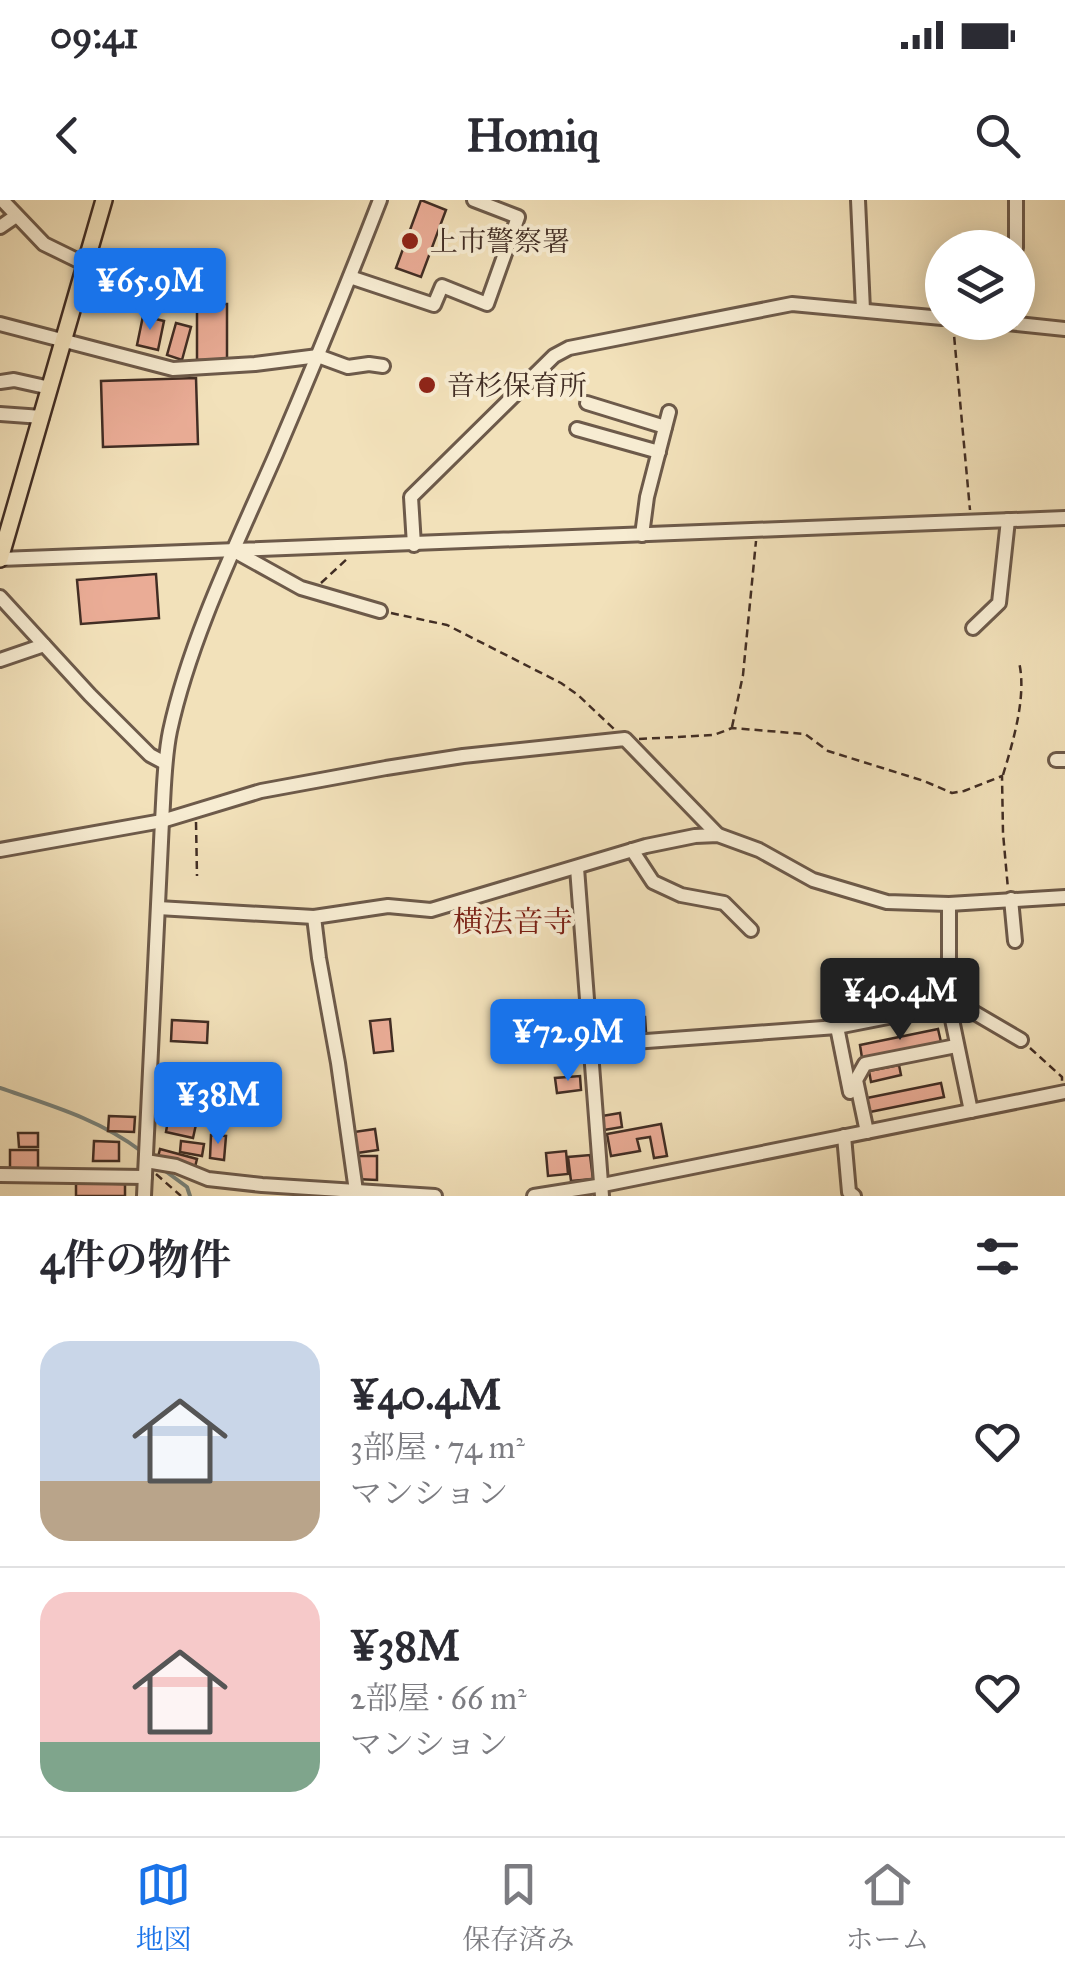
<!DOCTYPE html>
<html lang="ja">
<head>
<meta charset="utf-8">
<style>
	body { margin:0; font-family:"IM FELL Great Primer","Noto Serif JP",serif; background:#f2f2f3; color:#2b2b33; height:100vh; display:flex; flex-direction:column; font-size:38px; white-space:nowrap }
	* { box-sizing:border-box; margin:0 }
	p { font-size:32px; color:#7c7c81 }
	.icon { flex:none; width:55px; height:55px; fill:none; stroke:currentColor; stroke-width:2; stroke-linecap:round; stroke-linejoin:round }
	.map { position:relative; height:996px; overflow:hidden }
	.sheet { display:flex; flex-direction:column; background:#fff; flex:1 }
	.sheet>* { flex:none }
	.controls { position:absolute; left:925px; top:30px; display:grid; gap:20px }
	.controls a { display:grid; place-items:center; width:110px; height:110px; border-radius:50%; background:#fff; box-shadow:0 5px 25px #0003; font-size:50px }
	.price { position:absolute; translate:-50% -85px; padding:0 22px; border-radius:10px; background:#1a73e8; color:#fff; font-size:32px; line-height:65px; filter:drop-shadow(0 2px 5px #0008) }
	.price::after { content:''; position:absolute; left:50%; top:60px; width:30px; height:22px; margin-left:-15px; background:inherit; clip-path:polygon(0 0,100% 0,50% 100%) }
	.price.current { background:#222; color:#fff }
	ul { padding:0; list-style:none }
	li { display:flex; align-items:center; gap:30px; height:250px; padding:0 40px }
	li+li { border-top:2px solid #e1e1e2 }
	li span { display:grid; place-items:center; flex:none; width:280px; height:200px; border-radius:30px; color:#555 }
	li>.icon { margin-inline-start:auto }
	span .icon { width:120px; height:120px; fill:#fffc; stroke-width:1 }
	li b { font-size:42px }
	h2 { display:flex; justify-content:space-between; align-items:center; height:120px; padding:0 40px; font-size:42px }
	.status { display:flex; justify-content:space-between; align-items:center; height:70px; padding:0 50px; background:#fff; direction:ltr }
	.status svg { height:28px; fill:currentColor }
	header { display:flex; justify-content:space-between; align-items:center; height:130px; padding:0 40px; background:#fff; font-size:45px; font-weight:700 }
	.dock { display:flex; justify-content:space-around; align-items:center; height:140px; border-top:2px solid #e1e1e2; background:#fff; font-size:28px; color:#7c7c81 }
	.dock a { display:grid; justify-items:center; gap:5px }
	.dock .current { color:#1a73e8 }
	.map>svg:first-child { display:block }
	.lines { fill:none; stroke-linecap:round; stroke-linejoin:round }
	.stream { stroke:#78837c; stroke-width:4 }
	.building { fill:#eaac96; stroke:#412d24; stroke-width:2.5 }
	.minor-casing { stroke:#6d5a4a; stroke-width:18 }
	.major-casing { stroke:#412d24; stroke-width:20 }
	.path { stroke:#412d24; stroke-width:2.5; stroke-dasharray:8 5; stroke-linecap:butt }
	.minor { stroke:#f7ecd2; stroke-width:12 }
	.major { stroke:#f2e1ba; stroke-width:15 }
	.poi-dot { fill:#8f2418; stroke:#f7ecd2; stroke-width:4 }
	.labels { text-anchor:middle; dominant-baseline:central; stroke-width:8; stroke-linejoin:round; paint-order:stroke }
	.poi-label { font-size:28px; fill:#412d24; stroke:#f7ecd2; text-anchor:start }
	.neighbourhood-label { font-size:30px; fill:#7a1f14; stroke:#f7ecd2 }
</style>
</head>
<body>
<div class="status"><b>09:41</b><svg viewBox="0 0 49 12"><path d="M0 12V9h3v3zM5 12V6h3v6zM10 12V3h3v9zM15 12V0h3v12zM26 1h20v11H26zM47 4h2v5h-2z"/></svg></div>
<header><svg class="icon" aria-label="back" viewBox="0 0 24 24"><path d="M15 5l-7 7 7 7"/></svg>Homiq<svg class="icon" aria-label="search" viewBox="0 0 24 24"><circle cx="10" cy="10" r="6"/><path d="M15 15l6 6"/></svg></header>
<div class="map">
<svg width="1065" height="996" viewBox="0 0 1065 996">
	<rect width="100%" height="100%" fill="#f2e1ba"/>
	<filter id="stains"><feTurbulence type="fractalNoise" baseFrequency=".002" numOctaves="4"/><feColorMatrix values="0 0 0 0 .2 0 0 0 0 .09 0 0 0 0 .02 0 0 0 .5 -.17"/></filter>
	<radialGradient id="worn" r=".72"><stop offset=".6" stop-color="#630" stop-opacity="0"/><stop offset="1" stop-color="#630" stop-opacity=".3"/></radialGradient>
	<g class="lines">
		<g class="stream">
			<path d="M0,888C49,905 99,919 141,951"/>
			<path d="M164,970L187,987L190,996"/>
		</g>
	</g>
	<g class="building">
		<path d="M421,0L446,10L421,77L396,68Z"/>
		<path d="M93,64L123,71L120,84L89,76Z"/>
		<rect x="197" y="104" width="30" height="56"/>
		<path d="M143,116L164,121L158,150L137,145Z"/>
		<path d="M176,123L191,127L182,160L167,155Z"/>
		<path d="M196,178L198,244L103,247L101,181Z"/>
		<path d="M156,374L159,418L81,424L77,380Z"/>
		<path d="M645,817L646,832L600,835V820Z"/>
		<path d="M390,819L393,851L374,853L370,821Z"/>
		<path d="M172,820L208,822L207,843L171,841Z"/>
		<path d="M938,829L941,842L862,858L860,845Z"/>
		<path d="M899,865L901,875L871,882L869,871Z"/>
		<path d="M580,876L581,890L557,893L555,878Z"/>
		<path d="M941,883L944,897L865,913L862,899Z"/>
		<path d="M620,913L622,927L604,930L602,916Z"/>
		<path d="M169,914L197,920L193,938L166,932Z"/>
		<path d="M109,916L135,917L134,932L108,931Z"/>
		<path d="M661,924L667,956L654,958L650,937L637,939L640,951L611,956L607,934Z"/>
		<path d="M375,929L378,950L357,953L354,932Z"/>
		<path d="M18,933H38V947H19Z"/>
		<path d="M211,935L226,936L224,960L210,958Z"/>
		<path d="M94,941L119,942V961H93Z"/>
		<path d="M181,941L204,944L202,956L180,952Z"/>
		<path d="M160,949L197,959L195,967L158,957Z"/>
		<rect x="10" y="950" width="28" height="20"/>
		<path d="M566,951L568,974L548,976L546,953Z"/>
		<path d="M590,955L593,979L571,981L568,957Z"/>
		<path d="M356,956H377V980L356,979Z"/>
		<path d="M76,983L125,984V996H76Z"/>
	</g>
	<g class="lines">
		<defs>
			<g id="minor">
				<path d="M2,0L44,44L85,64"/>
				<path d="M858,0L863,110"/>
				<path d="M0,27L16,16"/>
				<path d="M1016,48V0"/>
				<path d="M350,77L434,105L442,86L487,104L518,17L474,0"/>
				<path d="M998,122L1065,129"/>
				<path d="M0,124L173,169L255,164L318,156L348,167L369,164L383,166"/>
				<path d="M0,182L14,180L50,188"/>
				<path d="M587,203L665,227"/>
				<path d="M0,214L42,217"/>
				<path d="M577,229L659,252"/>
				<path d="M642,335L647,297L669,212"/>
				<path d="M414,345L411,297L554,156L569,148L792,104L942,118"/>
				<path d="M236,352L301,388L380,411"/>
				<path d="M0,359L1065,318"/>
				<path d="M0,397L90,495L150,555L165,563"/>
				<path d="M973,428L999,403L1008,320"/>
				<path d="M0,460L44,445"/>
				<path d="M1056,560H1065"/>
				<path d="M0,650L162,621L261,591L386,568L463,556L625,539L718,635"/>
				<path d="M632,650L653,682L681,695L724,703L751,730"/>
				<path d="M577,668L602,996"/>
				<path d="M1011,699L1015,741"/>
				<path d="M949,704V805L971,911"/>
				<path d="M158,708L314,717L388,706L431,710L646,646L695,636L718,635L759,650L813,680L887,702L949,704L1065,697"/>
				<path d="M314,717L319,758L338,863L356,991"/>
				<path d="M837,827L850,892"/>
				<path d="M592,845L837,827L949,805L963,806L1021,840"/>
				<path d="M867,932L856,880L865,864L956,846"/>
				<path d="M844,936L849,992L854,996"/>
				<path d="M146,961L176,966L208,979L262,985L435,996"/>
				<path d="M0,975L145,977"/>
				<path d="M144,996L162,621C164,591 164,560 170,531C190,438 238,341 276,254C312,170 347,85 380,0"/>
				<path d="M534,996L603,985L1065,892"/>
			</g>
			<path id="major" d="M0,359L104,0"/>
		</defs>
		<use href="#minor" class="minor-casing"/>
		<use href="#major" class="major-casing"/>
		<g class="path">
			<path d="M953,124L970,310"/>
			<path d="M321,383L348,358"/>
			<path d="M391,413L447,425L561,483L578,495L615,530"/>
			<path d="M732,527L743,475L756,341"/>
			<path d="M639,539L714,535L732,528L805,534L828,551L924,581L952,593L964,591L1002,576L1003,633L1008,689"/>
			<path d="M1003,575C1013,542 1027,496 1019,462"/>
			<path d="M196,622L197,676"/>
			<path d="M1030,848L1062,877V881"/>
			<path d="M156,974L181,996"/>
		</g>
		<use href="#minor" class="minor"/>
		<use href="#major" class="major"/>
	</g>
	<g class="poi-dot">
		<circle cx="410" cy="41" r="10"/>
		<circle cx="427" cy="185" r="10"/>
	</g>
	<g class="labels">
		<g class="poi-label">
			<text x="430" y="41">上市警察署</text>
			<text x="447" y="185">音杉保育所</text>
		</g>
		<g class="neighbourhood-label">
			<text x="513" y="722">横法音寺</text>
		</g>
	</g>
	<rect width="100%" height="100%" filter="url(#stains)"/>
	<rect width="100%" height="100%" fill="url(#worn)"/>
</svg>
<div class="controls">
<a><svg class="icon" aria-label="layers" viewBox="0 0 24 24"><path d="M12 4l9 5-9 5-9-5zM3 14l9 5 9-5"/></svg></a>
</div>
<b class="price" style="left:150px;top:133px">¥65.9M</b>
<b class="price current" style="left:900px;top:843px">¥40.4M</b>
<b class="price" style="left:568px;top:884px">¥72.9M</b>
<b class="price" style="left:218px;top:947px">¥38M</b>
</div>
<section class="sheet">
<h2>4件の物件<svg class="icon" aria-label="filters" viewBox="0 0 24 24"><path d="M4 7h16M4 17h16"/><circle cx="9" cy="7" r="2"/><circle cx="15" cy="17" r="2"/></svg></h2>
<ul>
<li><span style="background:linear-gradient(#c9d6e8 70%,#b9a48a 0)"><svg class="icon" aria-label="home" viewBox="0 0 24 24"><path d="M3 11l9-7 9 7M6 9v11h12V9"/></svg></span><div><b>¥40.4M</b><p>3部屋 · 74 m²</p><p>マンション</p></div><svg class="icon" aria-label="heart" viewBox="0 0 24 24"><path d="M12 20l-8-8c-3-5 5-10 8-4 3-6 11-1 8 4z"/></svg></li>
<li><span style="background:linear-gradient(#f6c9c9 75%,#7fa58c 0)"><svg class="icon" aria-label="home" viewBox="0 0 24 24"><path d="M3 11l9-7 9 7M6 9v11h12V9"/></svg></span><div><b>¥38M</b><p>2部屋 · 66 m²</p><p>マンション</p></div><svg class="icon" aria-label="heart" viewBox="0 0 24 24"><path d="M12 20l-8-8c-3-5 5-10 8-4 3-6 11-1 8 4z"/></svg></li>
</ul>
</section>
<nav class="dock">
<a class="current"><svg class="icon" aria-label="map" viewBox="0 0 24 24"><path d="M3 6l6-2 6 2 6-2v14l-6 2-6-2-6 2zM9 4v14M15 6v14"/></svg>地図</a>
<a><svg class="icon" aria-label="saved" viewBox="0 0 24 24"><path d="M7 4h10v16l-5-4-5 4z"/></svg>保存済み</a>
<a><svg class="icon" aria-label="home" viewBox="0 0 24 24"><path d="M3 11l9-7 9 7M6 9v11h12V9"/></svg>ホーム</a>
</nav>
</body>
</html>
